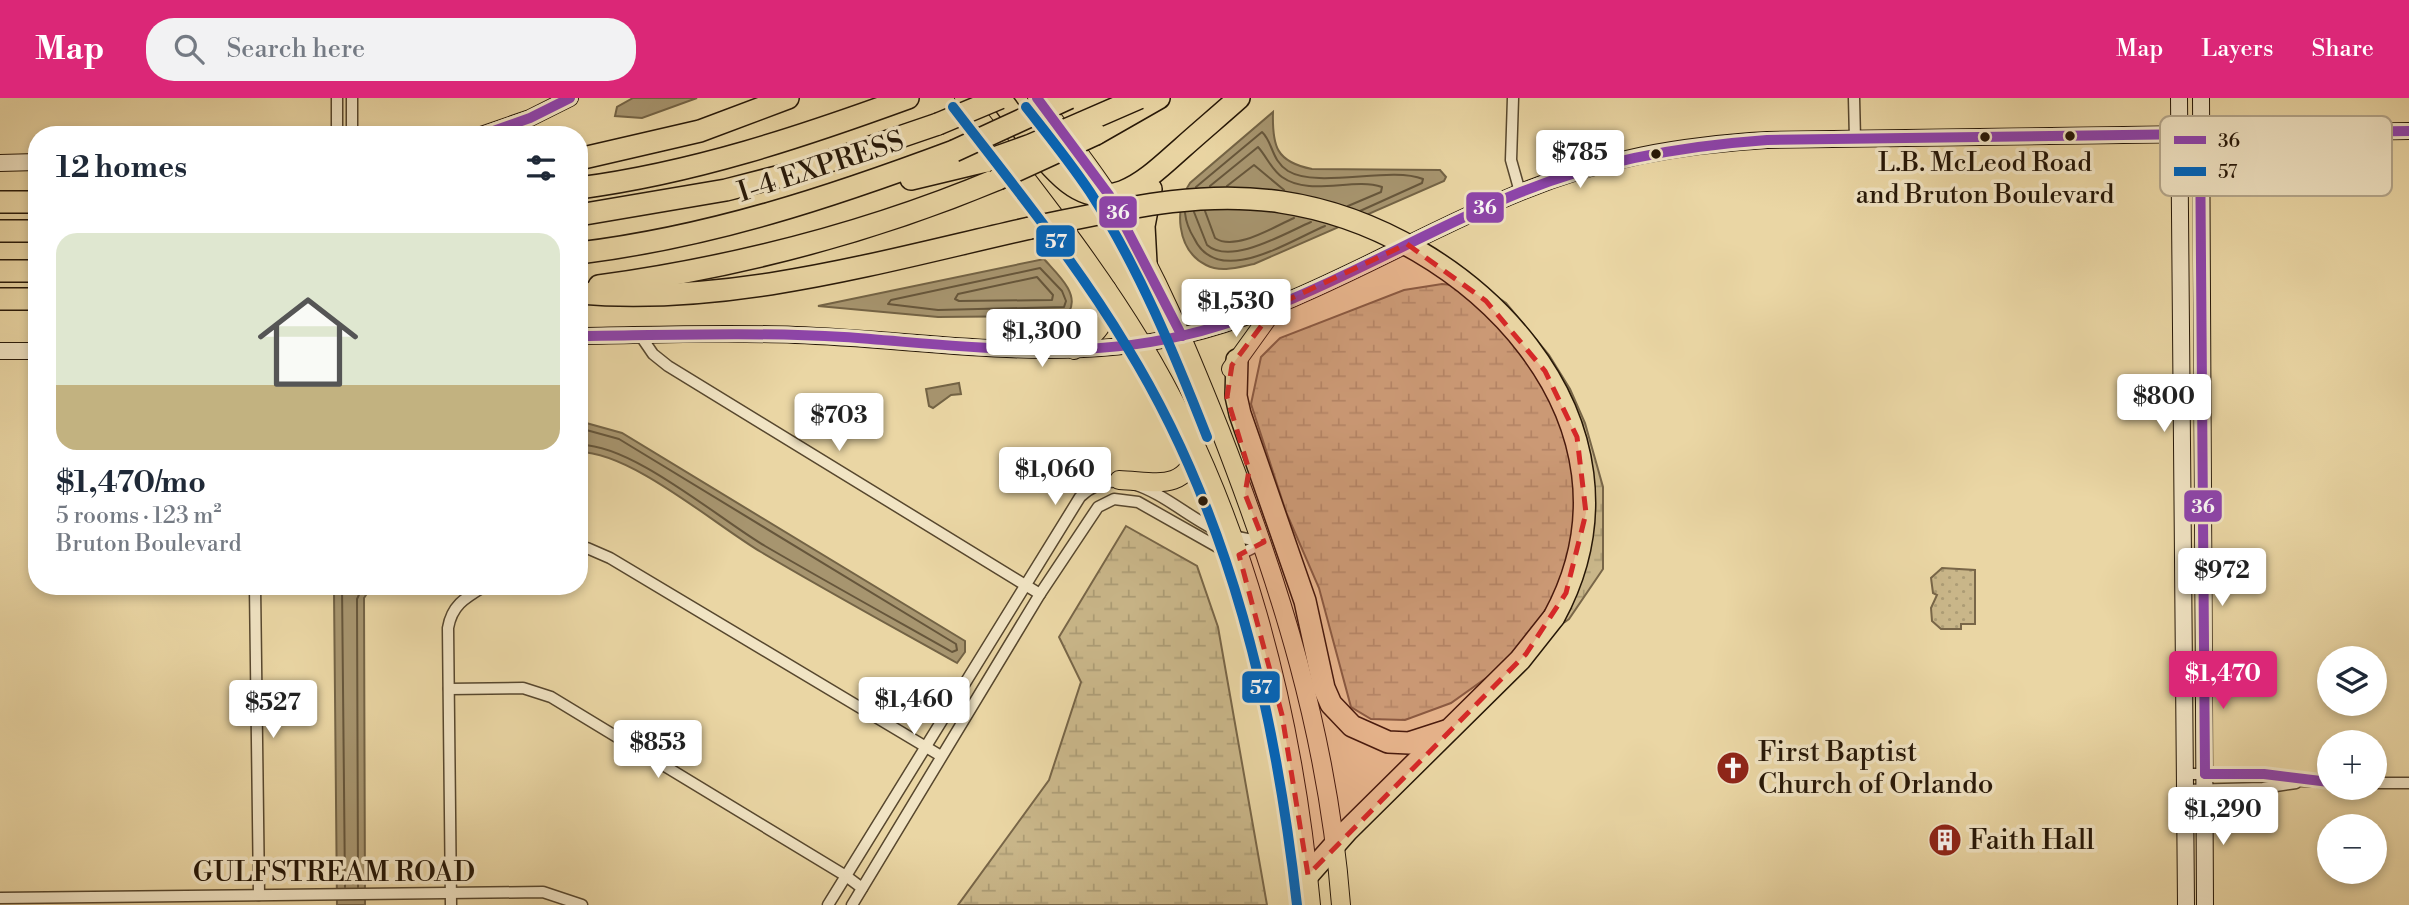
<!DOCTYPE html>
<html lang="en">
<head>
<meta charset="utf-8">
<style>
	body { margin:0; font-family:"Libre Bodoni",serif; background:#f2f2f3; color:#1f2937; height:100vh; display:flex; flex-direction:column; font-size:26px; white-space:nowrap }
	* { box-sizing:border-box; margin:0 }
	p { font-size:23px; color:#747a83 }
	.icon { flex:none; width:38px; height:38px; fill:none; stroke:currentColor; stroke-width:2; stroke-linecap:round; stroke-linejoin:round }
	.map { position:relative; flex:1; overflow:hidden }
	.drawer { position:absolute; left:28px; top:28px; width:560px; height:469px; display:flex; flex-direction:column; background:#fff; border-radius:28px; box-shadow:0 4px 10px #0003 }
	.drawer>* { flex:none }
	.fabs { position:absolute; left:2317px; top:548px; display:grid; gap:14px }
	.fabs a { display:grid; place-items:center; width:70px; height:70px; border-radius:50%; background:#fff; box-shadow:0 4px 10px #0003; font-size:35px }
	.price { position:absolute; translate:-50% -60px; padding:0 16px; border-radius:7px; background:#fff; color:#222; font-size:23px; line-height:46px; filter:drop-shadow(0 2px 4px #0008) }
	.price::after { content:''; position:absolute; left:50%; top:42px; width:21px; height:16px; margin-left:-10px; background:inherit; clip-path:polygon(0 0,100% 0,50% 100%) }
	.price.active { background:#db2777; color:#fff }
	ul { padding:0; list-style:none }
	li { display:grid; align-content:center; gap:14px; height:371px; padding:0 28px }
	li+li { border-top:2px solid #e0e1e3 }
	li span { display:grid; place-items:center; height:217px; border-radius:21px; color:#555 }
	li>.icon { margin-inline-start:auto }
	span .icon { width:126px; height:126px; fill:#fffc; stroke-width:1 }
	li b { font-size:30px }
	h2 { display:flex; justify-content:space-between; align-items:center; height:84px; padding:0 28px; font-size:30px }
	header { display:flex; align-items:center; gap:42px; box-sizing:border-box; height:98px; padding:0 35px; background:#db2777; color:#fff }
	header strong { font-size:33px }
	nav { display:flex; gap:38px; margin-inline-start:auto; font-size:24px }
	.search { width:490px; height:63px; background:#f2f2f3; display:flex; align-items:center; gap:18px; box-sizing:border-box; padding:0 24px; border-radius:28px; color:#747a83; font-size:26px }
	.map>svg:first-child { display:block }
	.wetland { fill:url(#wetland-marsh); stroke:#786648; stroke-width:2 }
	.park { fill:url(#park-dots); stroke:#786648; stroke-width:2 }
	.water { fill:#a7956f; stroke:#736345; stroke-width:2 }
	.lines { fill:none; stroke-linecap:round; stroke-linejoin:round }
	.shore { stroke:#66563b; stroke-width:2 }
	.street-casing { stroke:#57472e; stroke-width:13 }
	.secondary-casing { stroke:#261707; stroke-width:18 }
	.primary-casing { stroke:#261707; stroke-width:20 }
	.highway-casing { stroke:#261707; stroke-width:24 }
	.street { stroke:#f1e4c4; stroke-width:10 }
	.secondary { stroke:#f1e4c4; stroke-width:16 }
	.primary { stroke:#ead6a4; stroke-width:18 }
	.highway { stroke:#ead6a4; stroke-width:21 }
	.highway-bridge-casing { stroke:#261707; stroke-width:24; stroke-linecap:butt }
	.highway-bridge { stroke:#ead6a4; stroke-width:21 }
	.bus-1-casing { stroke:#f1e4c4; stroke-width:16 }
	.bus-2-casing { stroke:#f1e4c4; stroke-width:16 }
	.bus-1 { stroke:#8e44ad; stroke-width:10 }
	.bus-2 { stroke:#0065bd; stroke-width:10 }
	.marked { fill:#d62828; fill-opacity:0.2; stroke:#d62828; stroke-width:5; stroke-dasharray:14 9; stroke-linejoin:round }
	.bus-dot { fill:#261707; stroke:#f1e4c4; stroke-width:2.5 }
	.labels { text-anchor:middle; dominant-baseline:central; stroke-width:7; stroke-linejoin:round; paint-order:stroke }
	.bus-label { font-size:26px; fill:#261707; stroke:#f1e4c4 }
	.street-label { font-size:28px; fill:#261707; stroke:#f1e4c4 }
	.poi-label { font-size:28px; fill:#261707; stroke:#f1e4c4; text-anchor:start }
	.key { fill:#f1e4c4; stroke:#b4a68b; stroke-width:2 }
	.key-label { font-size:19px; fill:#261707 }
	.line-badge { stroke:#f1e4c4; stroke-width:2.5 }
	.badge-label { font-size:19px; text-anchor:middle; font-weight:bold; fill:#fff }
</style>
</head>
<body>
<header>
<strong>Map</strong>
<div class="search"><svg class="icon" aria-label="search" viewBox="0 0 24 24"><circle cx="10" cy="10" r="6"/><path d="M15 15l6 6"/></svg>Search here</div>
<nav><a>Map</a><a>Layers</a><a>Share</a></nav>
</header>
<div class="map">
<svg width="2409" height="807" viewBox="0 0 2409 807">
	<defs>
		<pattern id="wetland-marsh" width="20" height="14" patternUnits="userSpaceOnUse" patternTransform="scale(1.75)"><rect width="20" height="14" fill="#c9b689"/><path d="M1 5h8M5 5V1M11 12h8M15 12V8" fill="none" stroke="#ac9c75"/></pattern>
		<pattern id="park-dots" width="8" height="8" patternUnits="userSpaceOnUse" patternTransform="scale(1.75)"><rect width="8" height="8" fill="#c9b689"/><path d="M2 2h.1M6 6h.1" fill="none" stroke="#ac9c75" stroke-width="1.8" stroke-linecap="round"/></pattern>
	</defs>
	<rect width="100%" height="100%" fill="#ead6a4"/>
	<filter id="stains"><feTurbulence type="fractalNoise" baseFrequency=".00286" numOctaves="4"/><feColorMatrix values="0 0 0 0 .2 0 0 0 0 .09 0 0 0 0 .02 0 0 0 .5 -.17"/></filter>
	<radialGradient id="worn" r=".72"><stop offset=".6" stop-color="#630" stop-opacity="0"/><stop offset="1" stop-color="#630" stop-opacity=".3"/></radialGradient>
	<g class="wetland">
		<path d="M1442,186L1484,190L1506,205L1549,257L1570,291L1585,325L1603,389V471L1569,521L1451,605L1405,622L1371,621L1351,609L1319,490L1286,414L1251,306L1261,259L1280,240L1404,192Z"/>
		<path d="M1126,428L1197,468L1218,529L1267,807H958L1049,682L1081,584L1059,539Z"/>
	</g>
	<path class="park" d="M1942,470L1975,472V526H1961V531H1941L1932,523L1931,510L1937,497L1933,495L1931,480Z"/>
	<g class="water">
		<path d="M633,0H697L642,20L615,18L617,9Z"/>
		<path d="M1273,14C1272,48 1276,64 1312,71L1440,72L1446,79L1444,83L1254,166C1239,169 1221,175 1206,167C1176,152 1174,109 1190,85Z"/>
		<path d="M1044,161C1056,175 1080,195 1069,214L1060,218L938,219L818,208Z"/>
		<path d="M959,285L961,296L951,297L933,310L929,308L926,291Z"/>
		<path d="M579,323L622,335L965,543V554L957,565C891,528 825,492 761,454C714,426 631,354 579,354Z"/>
		<path d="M337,488H372L364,500L365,807H337L334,493Z"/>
	</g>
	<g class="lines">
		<g class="shore">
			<path d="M1210,88L1258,49C1267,59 1271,71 1282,79C1310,99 1353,79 1382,89L1381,94L1348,108"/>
			<path d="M1227,88L1254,67L1284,92"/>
			<path d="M1196,89L1262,34C1273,44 1271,62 1288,73C1318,91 1390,68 1423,81L1422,85L1360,113"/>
			<path d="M1205,113L1215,140C1235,154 1275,128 1294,120"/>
			<path d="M1194,114L1207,147C1231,168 1285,135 1311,124"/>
			<path d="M1185,115C1186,124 1189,132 1194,140C1218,191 1289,143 1325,128"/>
			<path d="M1040,170L1062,193L1066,203L1064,209L938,212L888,206L891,202Z"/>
			<path d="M1037,179L1053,197L1052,202L959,203L955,201L958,196Z"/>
			<path d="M579,330L619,341L956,546L957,552L952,554C890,519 827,484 765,448C719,421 631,345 579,347"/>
			<path d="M342,488L345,789"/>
			<path d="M358,789L357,501L363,488"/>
		</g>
		<defs>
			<g id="street">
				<path d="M1513,0L1511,62L1520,94"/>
				<path d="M1854,0L1855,41"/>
				<path d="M337,37V0"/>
				<path d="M352,37V0"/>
				<path d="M640,237L653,256L668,268L1040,496"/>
				<path d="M579,450H587L610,460L941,658"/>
				<path d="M255,488L259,797"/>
				<path d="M449,591L523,590L551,599L846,778L862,790"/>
				<path d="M2185,676H2264L2302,683L2329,684"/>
				<path d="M2375,685H2409"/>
				<path d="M2185,692L2263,690L2296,685"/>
				<path d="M0,800L543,794L582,807"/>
				<path d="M451,807L448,530C452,507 465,500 485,488"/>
				<path d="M828,807L1080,399C1124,356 1175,413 1216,432C1231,439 1248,441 1264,444"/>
				<path d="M852,807L1040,496L1098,409L1114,401L1138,404L1223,452L1239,457L1264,444"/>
			</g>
			<g id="secondary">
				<path d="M2179,0L2186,807"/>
				<path d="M2201,0L2205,807"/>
				<path d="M481,37L530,20L570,0"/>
				<path d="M0,65L37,64"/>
				<path d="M579,238C651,237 723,234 795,237C924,241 1053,268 1181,238C1302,210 1407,140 1521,94C1601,61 1680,47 1767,42L2409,33"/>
				<path d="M0,253H37"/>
			</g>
			<g id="primary">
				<path d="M964,0C1025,80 1089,158 1141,244C1243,412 1293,613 1311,807"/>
				<path d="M1037,0C1061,32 1087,64 1109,98C1155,171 1188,252 1220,332C1281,489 1328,638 1341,807"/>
				<path d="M1074,252C1103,231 1107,226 1107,191"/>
				<path d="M1231,271L1277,207"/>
				<path d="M1119,382C1154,383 1185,395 1197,352"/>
			</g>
			<g id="highway">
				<path d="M1000,0C1020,26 1038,58 1063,80C1109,121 1147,81 1182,50C1201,33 1220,17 1239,0"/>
				<path d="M1096,36L1159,0"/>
				<path d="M579,61L700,33L788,0"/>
				<path d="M911,81L986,63"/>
				<path d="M579,90C693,75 801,39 908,0"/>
				<path d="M0,104H37"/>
				<path d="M579,117L726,92L800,73L938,26"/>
				<path d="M0,133H37"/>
				<path d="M579,155C710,139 831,99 954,53"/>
				<path d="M1146,165L1144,128L1151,91"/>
				<path d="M0,173H37"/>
				<path d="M599,188C737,169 869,135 998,81"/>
				<path d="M579,195C731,208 883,163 1030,130"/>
				<path d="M0,201H37"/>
				<path d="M1237,262L1236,298L1240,316L1305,503L1324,590L1331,606L1352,628L1388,644L1409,645L1446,633"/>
				<path d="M1308,777L1347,733L1520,562L1554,519"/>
			</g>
		</defs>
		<use href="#street" class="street-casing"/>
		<use href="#secondary" class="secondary-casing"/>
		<use href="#primary" class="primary-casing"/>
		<use href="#highway" class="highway-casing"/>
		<use href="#street" class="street"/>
		<use href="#secondary" class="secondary"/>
		<use href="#primary" class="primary"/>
		<use href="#highway" class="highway"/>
		<defs>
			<g id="highway-bridge">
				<path d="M938,26L1000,0"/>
				<path d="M954,53L1069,0"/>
				<path d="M986,63L1031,47L1139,0"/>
				<path d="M998,81L1096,36"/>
				<path d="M1030,130C1114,113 1196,91 1281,104C1470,132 1660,324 1554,519"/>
			</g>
		</defs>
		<use href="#highway-bridge" class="highway-bridge-casing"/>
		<use href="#highway-bridge" class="highway-bridge"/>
		<defs>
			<g id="bus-1">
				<path d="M1037,0L1109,97L1182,238"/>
				<path d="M2200,35L2205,676"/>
				<path d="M482,37L530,20L570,0"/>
				<path d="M579,238C668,237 756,234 844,239C956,247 1070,264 1181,238C1302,210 1407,140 1521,94C1600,62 1682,48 1767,42L2409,33"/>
				<path d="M2205,676H2264L2329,684"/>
			</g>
			<g id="bus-2">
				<path d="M953,9C1013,87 1076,164 1127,249C1231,418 1275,612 1297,807"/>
				<path d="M1026,9C1048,37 1070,64 1090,94C1139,170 1174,255 1207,339"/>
			</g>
		</defs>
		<use href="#bus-1" class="bus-1-casing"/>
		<use href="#bus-2" class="bus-2-casing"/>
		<use href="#bus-1" class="bus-1"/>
		<use href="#bus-2" class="bus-2"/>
	</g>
	<path class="marked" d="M1407,146L1486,203L1545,273L1577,339L1586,415L1566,495L1526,556L1308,777L1282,617L1239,457L1264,444L1245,396L1249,372L1227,299L1232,267L1277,207Z"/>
	<defs>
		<symbol id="church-disc" viewBox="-11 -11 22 22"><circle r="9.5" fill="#8f2418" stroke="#f1e4c4"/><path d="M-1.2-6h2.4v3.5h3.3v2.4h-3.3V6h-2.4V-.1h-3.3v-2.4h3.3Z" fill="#fff"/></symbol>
		<symbol id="building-disc" viewBox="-11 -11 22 22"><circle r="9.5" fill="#8f2418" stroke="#f1e4c4"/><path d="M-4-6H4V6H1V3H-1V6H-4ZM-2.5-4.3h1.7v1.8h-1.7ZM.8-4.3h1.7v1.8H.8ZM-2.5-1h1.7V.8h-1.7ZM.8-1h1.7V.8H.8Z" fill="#fff"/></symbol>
	</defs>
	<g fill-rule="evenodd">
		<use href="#church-disc" x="1714" y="651" width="38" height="38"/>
		<use href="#building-disc" x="1926" y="723" width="38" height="38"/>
	</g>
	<g class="bus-dot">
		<circle cx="2070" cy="38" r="6"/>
		<circle cx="1985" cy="39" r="6"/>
		<circle cx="1656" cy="56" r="6"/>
		<circle cx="1203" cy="403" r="6"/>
	</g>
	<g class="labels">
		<g class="bus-label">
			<text x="1985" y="65">L.B. McLeod Road<tspan x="1985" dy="32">and Bruton Boulevard</tspan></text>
		</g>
		<g class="street-label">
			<text transform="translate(821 69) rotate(-18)">I-4 EXPRESS</text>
			<text x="334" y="774">GULFSTREAM ROAD</text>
		</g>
		<g class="poi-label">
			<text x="1758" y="654">First Baptist<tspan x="1758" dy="32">Church of Orlando</tspan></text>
			<text x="1969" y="742">Faith Hall</text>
		</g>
	</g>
	<rect x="2160" y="18" width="232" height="80" rx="10" class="key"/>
	<rect x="2174" y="38" width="32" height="8" fill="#8e44ad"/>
	<rect x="2174" y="69" width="32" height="9" fill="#0065bd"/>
	<g class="key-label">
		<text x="2218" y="49">36</text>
		<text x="2218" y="80">57</text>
	</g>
	<g class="line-badge">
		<rect x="1465" y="93" width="40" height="33" rx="7" fill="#8e44ad"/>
		<rect x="1098" y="97" width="40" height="34" rx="7" fill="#8e44ad"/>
		<rect x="1035" y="126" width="41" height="34" rx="7" fill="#0065bd"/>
		<rect x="2183" y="391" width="40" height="34" rx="7" fill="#8e44ad"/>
		<rect x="1241" y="572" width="40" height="34" rx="7" fill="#0065bd"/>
	</g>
	<g class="badge-label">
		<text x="1485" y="116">36</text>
		<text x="1118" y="121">36</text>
		<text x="1056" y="150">57</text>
		<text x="2203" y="415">36</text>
		<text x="1261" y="596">57</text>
	</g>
	<rect width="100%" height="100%" filter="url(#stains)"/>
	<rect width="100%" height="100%" fill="url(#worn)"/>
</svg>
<div class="fabs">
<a><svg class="icon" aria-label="layers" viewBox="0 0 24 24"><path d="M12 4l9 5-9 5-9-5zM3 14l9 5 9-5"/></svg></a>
<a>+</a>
<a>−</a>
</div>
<b class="price" style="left:1580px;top:92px">$785</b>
<b class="price" style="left:1236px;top:241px">$1,530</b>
<b class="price" style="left:1042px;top:271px">$1,300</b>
<b class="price" style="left:2164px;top:336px">$800</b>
<b class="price" style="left:839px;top:355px">$703</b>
<b class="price" style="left:1055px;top:409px">$1,060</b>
<b class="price" style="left:2222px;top:510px">$972</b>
<b class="price active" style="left:2223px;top:613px">$1,470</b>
<b class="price" style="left:914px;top:639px">$1,460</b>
<b class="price" style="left:273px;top:642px">$527</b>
<b class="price" style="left:658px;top:682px">$853</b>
<b class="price" style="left:2223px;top:749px">$1,290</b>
<section class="drawer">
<h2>12 homes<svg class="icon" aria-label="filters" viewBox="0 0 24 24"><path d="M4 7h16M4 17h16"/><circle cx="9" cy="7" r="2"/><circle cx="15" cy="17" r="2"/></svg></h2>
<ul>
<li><span style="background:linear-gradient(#dfe7d0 70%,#c2b280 0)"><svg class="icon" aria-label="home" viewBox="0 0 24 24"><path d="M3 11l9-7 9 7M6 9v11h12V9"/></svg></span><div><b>$1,470/mo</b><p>5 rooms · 123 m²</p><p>Bruton Boulevard</p></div></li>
</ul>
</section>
</div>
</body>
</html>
